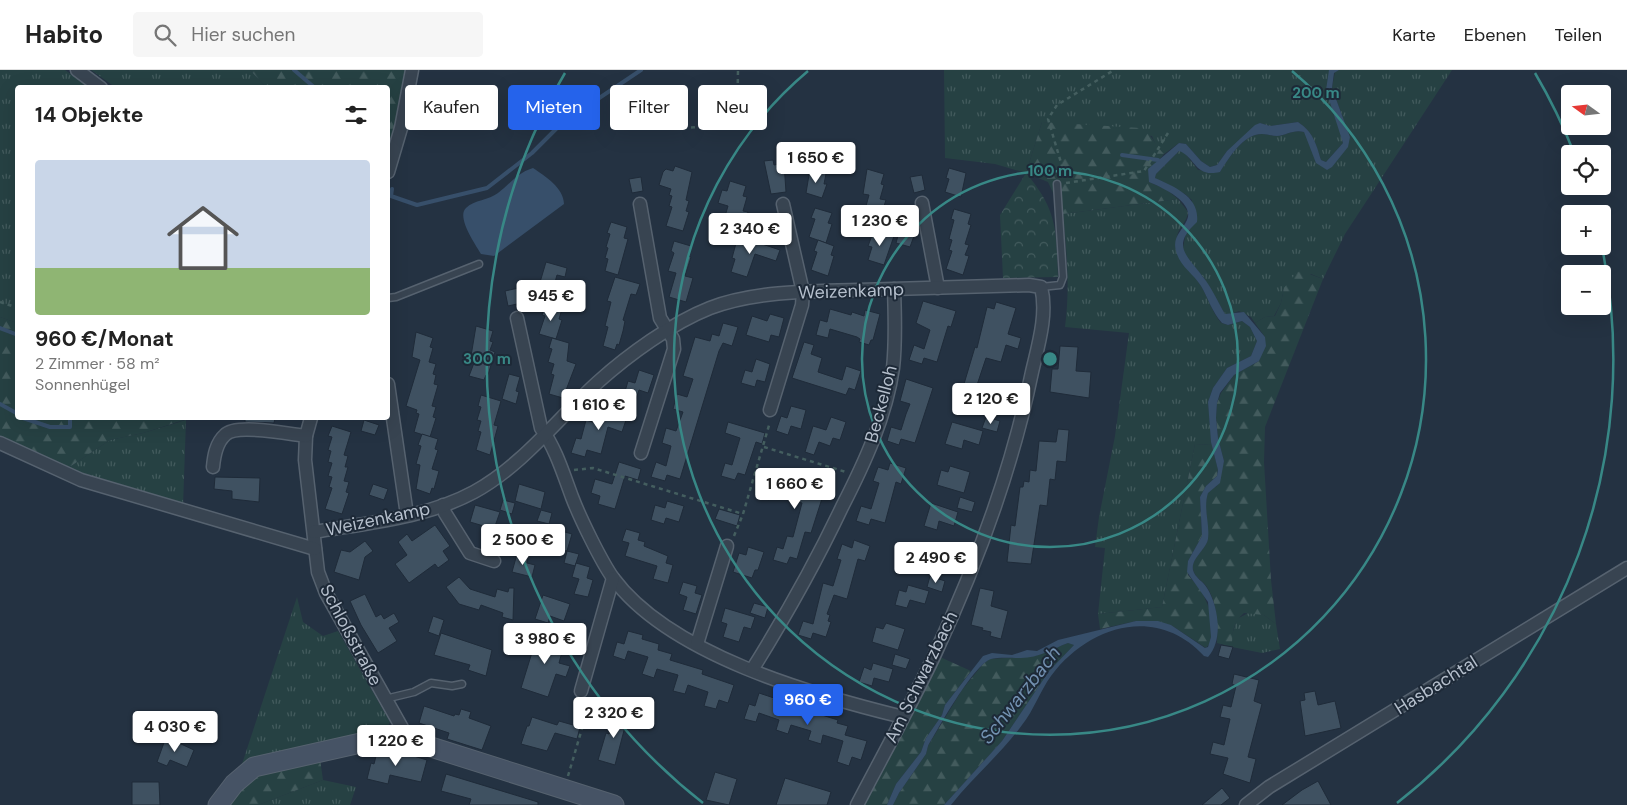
<!DOCTYPE html>
<html lang="de">
<head>
<meta charset="utf-8">
<style>
	body { margin:0; font-family:"DM Sans",sans-serif; background:#f6f6f6; color:#222; height:100vh; display:flex; flex-direction:column; font-size:19px; white-space:nowrap }
	* { box-sizing:border-box; margin:0 }
	p { font-size:16px; color:#767676 }
	.icon { flex:none; width:28px; height:28px; fill:none; stroke:currentColor; stroke-width:2; stroke-linecap:round; stroke-linejoin:round }
	.map { position:relative; flex:1; overflow:hidden }
	.sheet { position:absolute; left:15px; top:15px; width:375px; height:335px; display:flex; flex-direction:column; background:#fff; border-radius:5px; box-shadow:0 5px 20px #0002 }
	.sheet>* { flex:none }
	.top-card { position:absolute; left:405px; top:15px; width:475px; height:45px; display:flex; gap:10px }
	.needle { width:32px; rotate:285deg }
	.controls { position:absolute; left:1561px; top:15px; display:grid; gap:10px }
	.controls a { display:grid; place-items:center; width:50px; height:50px; border-radius:5px; background:#fff; box-shadow:0 5px 20px #0002; font-size:25px }
	.price { position:absolute; translate:-50% -42px; padding:0 11px; border-radius:5px; background:#fff; color:#222; font-size:16px; line-height:32px; filter:drop-shadow(0 1px 2px #0008) }
	.price::after { content:''; position:absolute; left:50%; top:30px; width:15px; height:11px; margin-left:-8px; background:inherit; clip-path:polygon(0 0,100% 0,50% 100%) }
	.price.active { background:#2563eb; color:#fff }
	ul { padding:0; list-style:none }
	li { display:grid; align-content:center; gap:10px; height:265px; padding:0 20px }
	li span { display:grid; place-items:center; height:155px; border-radius:5px; color:#555 }
	li>.icon { margin-inline-start:auto }
	span .icon { width:90px; height:90px; fill:#fffc; stroke-width:1 }
	li b { font-size:21px }
	h2 { display:flex; justify-content:space-between; align-items:center; height:60px; padding:0 20px; font-size:21px }
	.chip { padding:0 18px; border-radius:5px; background:#fff; box-shadow:0 5px 20px #0002; font-size:18px; line-height:45px }
	.chip.active { background:#2563eb; color:#fff }
	header { display:flex; align-items:center; gap:30px; box-sizing:border-box; height:70px; padding:0 25px; background:#fff; border-bottom:1px solid #e0e0e0 }
	header strong { font-size:24px }
	nav { display:flex; gap:28px; margin-inline-start:auto; font-size:18px }
	.search { width:350px; height:45px; background:#f6f6f6; display:flex; align-items:center; gap:12px; box-sizing:border-box; padding:0 18px; border-radius:5px; color:#767676; font-size:19px }
	.map>svg:first-child { display:block }
	.grass { fill:url(#grass-tufts) }
	.forest { fill:url(#forest-firs) }
	.park { fill:url(#park-crowns) }
	.water { fill:#374f6a }
	.lines { fill:none; stroke-linecap:round; stroke-linejoin:round }
	.stream { stroke:#374f6a; stroke-width:4 }
	.building { fill:#3f5161; stroke:#1f2b39 }
	.lane-casing { stroke:#56626f; stroke-width:9 }
	.street-casing { stroke:#56626f; stroke-width:15 }
	.secondary-casing { stroke:#56626f; stroke-width:21 }
	.path { stroke:#445e5f; stroke-width:2.5; stroke-dasharray:4 4; stroke-linecap:butt }
	.lane { stroke:#384451; stroke-width:6 }
	.street { stroke:#384451; stroke-width:12 }
	.secondary { stroke:#465365; stroke-width:19 }
	.ring { fill:none; stroke:#388886; stroke-width:2.5 }
	.labels { text-anchor:middle; dominant-baseline:central; stroke-width:4; stroke-linejoin:round; paint-order:stroke }
	.street-label { font-size:18px; fill:#b5bfcc; stroke:#1d2937 }
	.water-label { font-size:19px; font-style:italic; fill:#7391b1; stroke:#1d2937 }
	.centre { fill:#388886; stroke:#1d2937; stroke-width:2.5 }
	.ring-label { font-size:15px; text-anchor:middle; font-weight:bold; fill:#388886; stroke:#1d2937; stroke-width:4; stroke-linejoin:round; paint-order:stroke }
</style>
</head>
<body>
<header>
<strong>Habito</strong>
<div class="search"><svg class="icon" aria-label="search" viewBox="0 0 24 24"><circle cx="10" cy="10" r="6"/><path d="M15 15l6 6"/></svg>Hier suchen</div>
<nav><a>Karte</a><a>Ebenen</a><a>Teilen</a></nav>
</header>
<div class="map">
<svg width="1627" height="735" viewBox="0 0 1627 735">
	<defs>
		<pattern id="grass-tufts" width="24" height="20" patternUnits="userSpaceOnUse" patternTransform="scale(1.25)"><rect width="24" height="20" fill="#264143"/><path d="M3 7l-1-3M5 7V3M7 7l1-3M15 17l-1-3M17 17v-4M19 17l1-3" fill="none" stroke="#435b5d"/></pattern>
		<pattern id="forest-firs" width="22" height="20" patternUnits="userSpaceOnUse" patternTransform="scale(1.25)"><rect width="22" height="20" fill="#264143"/><path d="M5 1l3.5 6h-7zM16 11l3.5 6h-7z" fill="#435b5d"/></pattern>
		<pattern id="park-crowns" width="20" height="18" patternUnits="userSpaceOnUse" patternTransform="scale(1.25)"><rect width="20" height="18" fill="#264143"/><path d="M2 6a3 3 0 1 1 6 0M12 15a3 3 0 1 1 6 0" fill="none" stroke="#435b5d"/></pattern>
	</defs>
	<rect width="100%" height="100%" fill="#243242"/>
	<g class="grass">
		<path d="M0,0H65L89,17L18,18L17,253L0,247Z"/>
		<path d="M91,0H250L266,17H115Z"/>
		<path d="M944,0H1329L1343,73L1326,92L1321,90C1316,74 1313,62 1298,52L1270,56L1260,53L1227,81L1217,95L1210,97L1201,91L1186,74L1179,73L1164,84L1157,78L1152,66L1042,52L1026,103L995,94L945,88Z"/>
		<path d="M1339,0H1452L1345,164L1323,209L1311,204L1284,218L1281,233L1274,246L1265,247L1255,253L1251,247L1239,241L1228,245L1225,244L1204,208L1186,187L1183,178L1192,130L1185,124L1155,108L1156,104L1179,81L1184,82L1198,100L1220,102C1229,88 1243,64 1262,64C1267,64 1272,66 1277,66C1287,65 1294,59 1304,62L1327,100L1350,67L1332,18L1335,2Z"/>
		<path d="M1178,129L1188,142C1187,152 1179,157 1177,166C1172,190 1190,198 1201,216C1208,228 1212,242 1221,253L1228,255L1242,251L1250,257L1257,271L1251,286L1227,298L1213,318L1208,332L1212,375L1195,374L1162,537L1098,544L1105,478L1095,477L1099,447L1115,366L1129,263L1065,257C1070,219 1067,182 1063,144Z"/>
		<path d="M186,350L183,437L68,398L110,370L143,363Z"/>
		<path d="M297,527L303,552L323,566L338,561L390,652L386,661L242,694Z"/>
		<path d="M1250,542L1264,545L1276,554L1280,579L1262,583L1232,577V565L1237,549Z"/>
		<path d="M323,710L356,717L350,735H258Z"/>
	</g>
	<g class="forest">
		<path d="M250,0H408L406,18L388,82V18L266,17Z"/>
		<path d="M1042,52L1140,58C1156,68 1152,72 1164,84L1153,97L1149,112L1167,120L1178,129L1063,144L1048,112L1026,103Z"/>
		<path d="M1301,201L1323,209L1265,357L1264,392L1271,510L1276,554L1264,545L1244,543C1233,552 1232,563 1232,577L1217,573C1218,554 1217,532 1207,517C1203,511 1194,507 1193,499C1191,488 1206,480 1208,469C1209,453 1203,438 1208,422L1217,416L1224,391L1218,368L1216,348L1217,333L1221,323L1234,305L1259,291L1265,267L1255,253L1265,247L1275,246L1281,233L1284,218L1297,202Z"/>
		<path d="M0,247L17,253L18,348H190L143,363L110,370L68,398L0,366Z"/>
		<path d="M1195,374L1212,375L1218,400L1217,406L1206,416L1200,427L1202,466L1188,491V505L1201,520L1210,540L1211,567L1210,573L1206,578L1171,555L1136,551L1100,559L1098,544L1162,537Z"/>
		<path d="M1068,573L1074,575L1049,601L1002,671L944,735H893L899,723L926,684L928,676L962,620L983,594L990,589L1035,586Z"/>
		<path d="M940,587L971,601L945,635L942,645L926,668L921,682L896,714L887,735H863Z"/>
		<path d="M320,689L323,710L258,735H228L247,709Z"/>
	</g>
	<path class="park" d="M1026,103C1058,141 1056,160 1058,207L1003,208L1000,145Z"/>
	<g class="water">
		<path d="M1329,0H1339L1334,3L1332,18L1350,67L1348,77L1332,97L1327,100L1316,93L1304,62C1294,59 1287,65 1277,66C1272,66 1267,64 1262,64C1243,64 1229,88 1220,102C1194,108 1196,87 1179,81L1156,104L1155,108C1175,117 1200,127 1197,152C1171,176 1186,184 1203,207C1212,218 1218,232 1225,244L1244,242L1265,267L1266,276L1259,291L1234,305L1220,323L1217,333L1216,348L1218,368L1224,391L1220,413L1208,423C1203,439 1210,453 1208,469C1206,480 1191,488 1193,500C1195,508 1203,511 1207,518C1218,535 1224,570 1208,587L1204,586C1157,535 1089,555 1051,606C1040,621 1034,640 1022,655C1001,684 973,707 951,735H944L1002,671L1049,601L1074,575L1068,573C1052,579 1039,588 1021,588C1014,588 997,587 991,589C973,595 938,659 928,676L926,684L899,723L893,735H887L896,714L921,682L926,668L942,645L945,635L983,586L992,583L1012,585L1027,580L1037,581L1058,570L1136,551H1158L1171,555L1205,578L1208,577L1211,567L1208,532L1187,502L1188,491L1202,466L1200,427L1206,416L1217,406L1218,400L1211,372L1208,332L1213,318L1227,298L1251,286L1257,271L1250,257L1242,251L1228,255L1222,253C1212,242 1208,228 1201,216C1193,203 1180,197 1176,181C1172,167 1182,161 1187,150C1195,132 1161,117 1149,112L1148,99L1179,73L1186,74L1201,91L1210,97L1217,95L1227,81L1255,55L1260,53L1270,56L1298,52C1313,62 1316,73 1321,90L1326,92L1343,73L1326,20Z"/>
		<path d="M533,98C545,106 564,118 564,134L494,186L481,184C476,175 456,147 466,138C474,130 489,130 498,123C511,113 517,103 533,98Z"/>
	</g>
	<g class="lines">
		<g class="stream">
			<path d="M294,0L315,18"/>
			<path d="M1122,85L1158,90"/>
			<path d="M392,119L391,126L417,135L487,118L532,83L562,53L641,0"/>
			<path d="M0,258L18,265"/>
			<path d="M0,334L18,344"/>
			<path d="M23,348L50,357H70V348"/>
		</g>
	</g>
	<g class="building">
		<path d="M773,90L774,95L784,93L786,122L771,124L764,91Z"/>
		<path d="M675,96L692,102L686,130L689,131L686,141L689,142L683,161L666,156L672,137L669,136L672,126L669,125L671,119L659,115L663,102L666,99L673,101Z"/>
		<path d="M949,98L966,103L961,127L945,122L949,109L946,108Z"/>
		<path d="M810,99L826,104L824,114H827L822,128L806,123Z"/>
		<path d="M867,99L884,104L881,114L884,115L880,129L886,130L878,154L865,150L869,137L866,136L869,125L863,124Z"/>
		<path d="M922,105L925,120L914,123L910,107Z"/>
		<path d="M641,107L643,121L632,123L629,109Z"/>
		<path d="M730,111L746,116L743,126L747,127L743,141L748,142L740,166L721,160L728,136L718,133L722,120L727,121Z"/>
		<path d="M815,138L832,143L828,153L832,154L826,173L809,167L815,149L811,148Z"/>
		<path d="M954,139L971,144L968,154L971,155L965,174L969,175L965,185L969,186L963,205L946,199L952,181L949,180L952,170L949,169L954,150L951,149Z"/>
		<path d="M611,152L627,157L624,168L628,169L618,205L605,201L608,189L605,188L608,178L606,177L610,164L607,163Z"/>
		<path d="M874,160L894,166L884,195L868,190L872,177L868,176Z"/>
		<path d="M899,162L914,166L910,177L896,173Z"/>
		<path d="M738,166L780,180L776,191L755,184L747,207L731,202L735,189L732,188Z"/>
		<path d="M818,170L834,176L831,185L834,186L828,206L811,200L817,182L814,181Z"/>
		<path d="M674,171L691,176L688,186L691,187L685,206L693,208L686,232L669,227L676,203L668,201L674,183L671,181Z"/>
		<path d="M546,192L567,198L565,207L557,205L552,223L538,219Z"/>
		<path d="M615,207L640,214L636,225L631,224L623,250L625,251L623,261L619,275L617,274L615,280L603,276L608,257L605,256L611,232L607,231Z"/>
		<path d="M523,217L526,232L508,236L505,221Z"/>
		<path d="M923,231L956,241L951,257L948,256L937,292L924,288L922,294L909,290L914,275L924,279L930,260L916,253Z"/>
		<path d="M996,232L1016,238L1008,264L1021,268L1018,279L1006,275L1001,292L986,288L977,315L996,321L989,343L958,334L975,277L977,278L987,237L994,239Z"/>
		<path d="M545,234L562,239L559,249L562,250L556,269L539,264L545,246L542,245Z"/>
		<path d="M830,239L851,245L852,242L864,246L865,240L880,244L873,270H871L869,275L859,272L860,269L857,267L830,259L828,268L816,265L820,250L827,252Z"/>
		<path d="M770,244L784,248L779,267L771,265L769,272L746,265L752,246L767,251Z"/>
		<path d="M723,253L738,257L732,276L723,273L719,281L680,409L667,405L665,411L651,407L656,392L666,396L671,376L662,373L666,358L676,361L683,342L673,339L677,324L687,327L693,309L683,306L695,267L710,271L712,264L719,266Z"/>
		<path d="M476,256L493,261L490,271L493,272L490,280L495,282L488,305H486L484,310L469,306L474,293L470,292Z"/>
		<path d="M416,262L433,268L430,277L433,278L429,292L436,294L433,304L436,305L434,314L438,315L432,336L436,337L433,347L436,348L430,367L414,362L419,344L416,343L417,340L406,336L420,290L412,287Z"/>
		<path d="M552,268L569,273L567,291L576,294L563,328L549,324L554,305L551,304L554,294L548,292L552,279L549,278Z"/>
		<path d="M804,272L814,275L811,284L822,288L818,302L842,310L846,296L861,301L855,320L849,318L846,325L792,308Z"/>
		<path d="M1060,276L1078,277L1076,301L1091,302L1089,328L1050,322L1052,299H1058Z"/>
		<path d="M756,289L770,294L765,312L757,310L755,317L741,313L745,300L752,302Z"/>
		<path d="M639,300L654,305L648,323L639,320L636,329L624,325L628,311L635,313Z"/>
		<path d="M509,304L520,307L516,321L519,322L516,334L502,329Z"/>
		<path d="M906,309L933,318L915,373L901,369L899,375L887,371L891,357L901,360L906,344L910,334L900,331Z"/>
		<path d="M481,325L501,331L494,355L498,356L490,385L476,380L481,362L478,361L481,351L477,350L481,337L478,336Z"/>
		<path d="M603,332L616,336L614,343L627,347L622,362L608,357L601,384L587,380L585,387L571,383L576,368L581,369L586,350L596,353Z"/>
		<path d="M791,336L806,340L801,359L791,356L788,365L776,361L781,346L787,348Z"/>
		<path d="M831,347L846,352L840,370L833,368L830,376L819,372L814,385L805,382L813,356L826,360Z"/>
		<path d="M986,347L1000,351L997,362L982,358Z"/>
		<path d="M245,348H275L274,353L245,352Z"/>
		<path d="M364,350L379,355L375,365L361,361Z"/>
		<path d="M728,352L765,363L762,374L756,372L745,405L738,403L735,410L721,406L725,393L732,395L740,368L725,363Z"/>
		<path d="M952,352L983,361L979,375L964,370L962,379L945,374Z"/>
		<path d="M332,356L351,362L344,385L348,386L345,397H348L344,411L349,412L346,422L349,423L342,444L325,439L332,418L329,417L332,407L328,406L332,393L328,392L331,381L328,380L332,367L328,366Z"/>
		<path d="M1058,359L1069,360L1066,392L1057,391L1055,410L1050,409L1047,436L1040,435L1031,494L1007,492L1011,455L1015,456L1020,417H1023L1024,411L1029,412L1030,400L1036,401L1039,371L1056,372Z"/>
		<path d="M422,364L438,369L435,379L438,380L432,399L439,401L434,419L432,418L430,424L416,419L420,395L416,394L421,376L418,375Z"/>
		<path d="M619,392L641,399L638,410L625,406L615,439L598,434L600,426L591,423L595,409L612,414Z"/>
		<path d="M890,393L906,398L901,414L896,412L885,453L871,449L869,455L856,451L861,436L871,439L879,413L873,411L878,397L888,400Z"/>
		<path d="M950,396L970,402L964,423L937,415L941,400L948,402Z"/>
		<path d="M772,400L787,405L784,413L808,421L812,408L827,413L811,463L805,462L797,489L790,487L787,494L773,490L777,477L783,479L787,466L793,467L802,433L797,432L798,429L772,421L769,430L757,426L761,411L768,413Z"/>
		<path d="M215,407L260,408L259,432L232,429V421L214,419Z"/>
		<path d="M373,414L388,419L384,430L369,425Z"/>
		<path d="M519,414L545,422L541,439L515,431Z"/>
		<path d="M960,427L975,432L972,442L957,438Z"/>
		<path d="M503,430L515,433L512,444L500,440Z"/>
		<path d="M667,431L684,436L679,452L666,448L664,454L651,450L655,435L665,438Z"/>
		<path d="M931,433L958,442L954,456L939,451L937,460L924,456Z"/>
		<path d="M475,435L500,442L494,459L470,452Z"/>
		<path d="M719,439L740,445L737,456L715,449Z"/>
		<path d="M541,440L552,443L549,454L537,451Z"/>
		<path d="M435,455L450,476L443,481L449,490L438,498L435,494L409,513L395,494L407,485L398,472L407,464L412,471Z"/>
		<path d="M547,457L572,464L567,481L543,474Z"/>
		<path d="M626,459L640,463L638,470L645,472L644,476L668,486L666,493L673,495L668,513L653,509L657,496L625,486L629,473L622,471Z"/>
		<path d="M854,470L870,476L865,491L858,489L847,529L834,525L827,544L830,545L828,551L831,552L826,567L813,563L811,569L798,565L803,551L813,554L823,513L833,516L841,490L837,489L842,474L852,478Z"/>
		<path d="M365,471L373,481L365,487L359,510L334,502L341,480L350,482Z"/>
		<path d="M920,475L940,481L934,502L907,494L911,479L918,482Z"/>
		<path d="M748,477L764,482L758,500H755L752,508L733,502L739,483L746,485Z"/>
		<path d="M567,481L579,484L575,496L564,493Z"/>
		<path d="M517,484L528,487L527,493L535,495L532,507L512,502Z"/>
		<path d="M576,493L590,497L587,508L593,510L588,527L574,524L579,509L572,507Z"/>
		<path d="M930,506L945,511L942,522L927,517Z"/>
		<path d="M459,507L470,519L495,527L497,519L508,522L509,518H514L513,550L502,547L503,543L481,535L479,540L459,534L446,517Z"/>
		<path d="M683,512L697,516L695,523L702,525L696,544L683,540L687,527L679,524Z"/>
		<path d="M908,515L929,521L925,534L910,530L907,538L895,535L899,520L906,522Z"/>
		<path d="M980,518L994,521L991,536L1008,541L1001,569L990,566L991,562L982,560L983,558L971,555Z"/>
		<path d="M365,524L376,547L381,544L384,549L394,543L399,552L389,558L397,571L378,583L361,555L350,531Z"/>
		<path d="M543,525L570,534L564,551L550,546L548,553L535,549Z"/>
		<path d="M754,533L768,537L765,548L750,543Z"/>
		<path d="M725,538L755,547L751,559L744,557L739,572L723,567L727,554L721,552Z"/>
		<path d="M433,546L444,550L439,566L428,562Z"/>
		<path d="M886,553L905,559L898,580L872,572L876,557L883,559Z"/>
		<path d="M628,561L643,565L642,569L659,574L658,580L672,584L670,590L703,600L702,604L734,615L728,633L719,630L716,639L704,636L708,622L688,615L685,624L673,621L678,605L657,599L654,608L642,604L648,587L628,581L625,590L613,586L617,572L624,574Z"/>
		<path d="M441,563L492,580L486,606L468,600L470,595L434,585Z"/>
		<path d="M538,563L565,571L559,593L570,596L566,607L556,604L548,627L521,618Z"/>
		<path d="M1221,575L1233,577L1229,589L1218,586Z"/>
		<path d="M895,584L910,589L906,599L892,595Z"/>
		<path d="M873,593L893,599L889,612L874,608L872,616L859,612L864,597L871,600Z"/>
		<path d="M1234,604L1259,610L1254,631L1262,634L1248,687L1256,689L1250,713L1223,704L1228,688L1210,684L1213,672L1224,675L1230,649L1220,647L1223,635L1231,637L1236,616L1232,614Z"/>
		<path d="M1315,621L1318,635L1335,631L1341,658L1305,666L1300,631L1305,630L1304,623Z"/>
		<path d="M759,623L774,628L773,630L838,650L837,653L848,656L845,665L867,671L861,690L852,687L849,696L837,692L843,671L823,665L821,674L808,670L811,661L791,655L788,664L776,660L779,650L759,643L756,652L744,649L749,634L755,636Z"/>
		<path d="M424,636L454,646L455,644L459,645L461,639L471,642L469,648L491,656L482,680L447,669L449,663L419,653Z"/>
		<path d="M615,641L628,645L615,695L598,690L606,663L609,664Z"/>
		<path d="M532,647L557,655L559,651L580,657L577,669L555,663L547,681L521,674L527,656H529Z"/>
		<path d="M166,667L194,680L187,697L170,690L167,696L157,692Z"/>
		<path d="M394,680L427,690L421,712L390,705L388,714L367,709L371,693L374,694L377,682Z"/>
		<path d="M715,702L737,709L729,735L706,730Z"/>
		<path d="M446,704L538,732V735H469L471,729L441,721Z"/>
		<path d="M785,708L831,722L827,735H776Z"/>
		<path d="M1318,711L1331,735H1282L1302,720Z"/>
		<path d="M132,712H159L160,735H132Z"/>
		<path d="M1222,718L1230,728L1221,735H1202Z"/>
	</g>
	<g class="lines">
		<defs>
			<g id="lane">
				<path d="M1041,217L1060,215L1063,207L1057,114"/>
				<path d="M388,228L396,227L479,194"/>
				<path d="M385,629L414,622L431,613L452,616L462,614"/>
			</g>
			<g id="street">
				<path d="M77,0L101,18"/>
				<path d="M388,102L401,58L412,0"/>
				<path d="M922,133L938,218"/>
				<path d="M640,134L660,248L673,269L674,279L641,383"/>
				<path d="M517,248L541,358C556,379 563,403 572,427C580,448 601,491 613,508C670,585 813,625 903,647"/>
				<path d="M388,314L407,445"/>
				<path d="M770,340L802,235L803,222L783,134"/>
				<path d="M311,348L306,366L305,390L318,502L326,523L402,658L404,670"/>
				<path d="M0,373L81,410L315,479"/>
				<path d="M213,397C214,386 216,373 225,365C236,353 289,364 306,366"/>
				<path d="M443,435L445,443L470,483L494,491"/>
				<path d="M314,462C367,453 426,448 474,422C523,395 557,349 598,312C628,285 672,253 710,238C754,221 812,221 859,220C915,218 972,217 1029,215L1041,217C1048,244 1038,276 1032,302C1012,399 977,494 935,584C911,635 883,685 857,735"/>
				<path d="M697,574L727,476"/>
				<path d="M752,600C785,547 815,494 842,437C864,394 886,347 893,298C896,272 895,245 894,219"/>
				<path d="M581,621L613,508"/>
				<path d="M1246,735L1269,717L1627,498"/>
			</g>
			<path id="secondary" d="M218,735L234,714L254,697L365,672L395,669L431,677L614,735"/>
		</defs>
		<use href="#lane" class="lane-casing"/>
		<use href="#street" class="street-casing"/>
		<use href="#secondary" class="secondary-casing"/>
		<g class="path">
			<path d="M683,58L737,55L738,0"/>
			<path d="M1059,106L1062,96L1048,49L1057,35L1114,0"/>
			<path d="M1066,113L1144,101L1168,63"/>
			<path d="M0,232L18,238"/>
			<path d="M764,377L846,402"/>
			<path d="M574,400L593,398L743,444L770,352"/>
			<path d="M734,466L743,444"/>
			<path d="M568,706L586,645L583,632"/>
		</g>
		<use href="#lane" class="lane"/>
		<use href="#street" class="street"/>
		<use href="#secondary" class="secondary"/>
	</g>
	<g class="ring">
		<circle cx="1050" cy="289" r="188"/>
		<path d="M1292 1A376 376 0 1 1 808 1"/>
		<path d="M703 733A563 563 0 0 1 565 3M1535 3A563 563 0 0 1 1574 83M1602 177A563 563 0 0 1 1397 733"/>
	</g>
	<g class="labels">
		<g class="street-label">
			<text transform="translate(851 221) rotate(-2)">Weizenkamp</text>
			<text transform="translate(881 334) rotate(-75)">Beckelloh</text>
			<text transform="translate(378 449) rotate(-12)">Weizenkamp</text>
			<text transform="translate(351 565) rotate(62)">Schloßstraße</text>
			<text transform="translate(921 607) rotate(-64)">Am Schwarzbach</text>
			<text transform="translate(1436 615) rotate(-32)">Hasbachtal</text>
		</g>
		<g class="water-label">
			<text transform="translate(1020 625) rotate(-52)">Schwarzbach</text>
		</g>
	</g>
	<circle cx="1050" cy="289" r="8" class="centre"/>
	<g class="ring-label">
		<text x="1316" y="28">200 m</text>
		<text x="1050" y="106">100 m</text>
		<text x="487" y="294">300 m</text>
	</g>
</svg>
<div class="controls">
<a><svg class="needle" viewBox="-14 -14 28 28"><path d="M0-13l5 13h-10z" fill="#e53935"/><path d="M0 13l5-13h-10z" fill="#767676"/></svg></a>
<a><svg class="icon" aria-label="locate" viewBox="0 0 24 24"><circle cx="12" cy="12" r="6"/><path d="M12 2v4M12 18v4M2 12h4M18 12h4"/></svg></a>
<a>+</a>
<a>−</a>
</div>
<b class="price" style="left:816px;top:114px">1 650 €</b>
<b class="price" style="left:880px;top:177px">1 230 €</b>
<b class="price" style="left:750px;top:185px">2 340 €</b>
<b class="price" style="left:551px;top:252px">945 €</b>
<b class="price" style="left:991px;top:355px">2 120 €</b>
<b class="price" style="left:599px;top:361px">1 610 €</b>
<b class="price" style="left:795px;top:440px">1 660 €</b>
<b class="price" style="left:523px;top:496px">2 500 €</b>
<b class="price" style="left:936px;top:514px">2 490 €</b>
<b class="price" style="left:545px;top:595px">3 980 €</b>
<b class="price active" style="left:808px;top:656px">960 €</b>
<b class="price" style="left:614px;top:669px">2 320 €</b>
<b class="price" style="left:175px;top:683px">4 030 €</b>
<b class="price" style="left:396px;top:697px">1 220 €</b>
<div class="top-card">
<a class="chip">Kaufen</a>
<a class="chip active">Mieten</a>
<a class="chip">Filter</a>
<a class="chip">Neu</a>
</div>
<section class="sheet">
<h2>14 Objekte<svg class="icon" aria-label="filters" viewBox="0 0 24 24"><path d="M4 7h16M4 17h16"/><circle cx="9" cy="7" r="2"/><circle cx="15" cy="17" r="2"/></svg></h2>
<ul>
<li><span style="background:linear-gradient(#c9d6e8 70%,#8fb573 0)"><svg class="icon" aria-label="home" viewBox="0 0 24 24"><path d="M3 11l9-7 9 7M6 9v11h12V9"/></svg></span><div><b>960 €/Monat</b><p>2 Zimmer · 58 m²</p><p>Sonnenhügel</p></div></li>
</ul>
</section>
</div>
</body>
</html>
